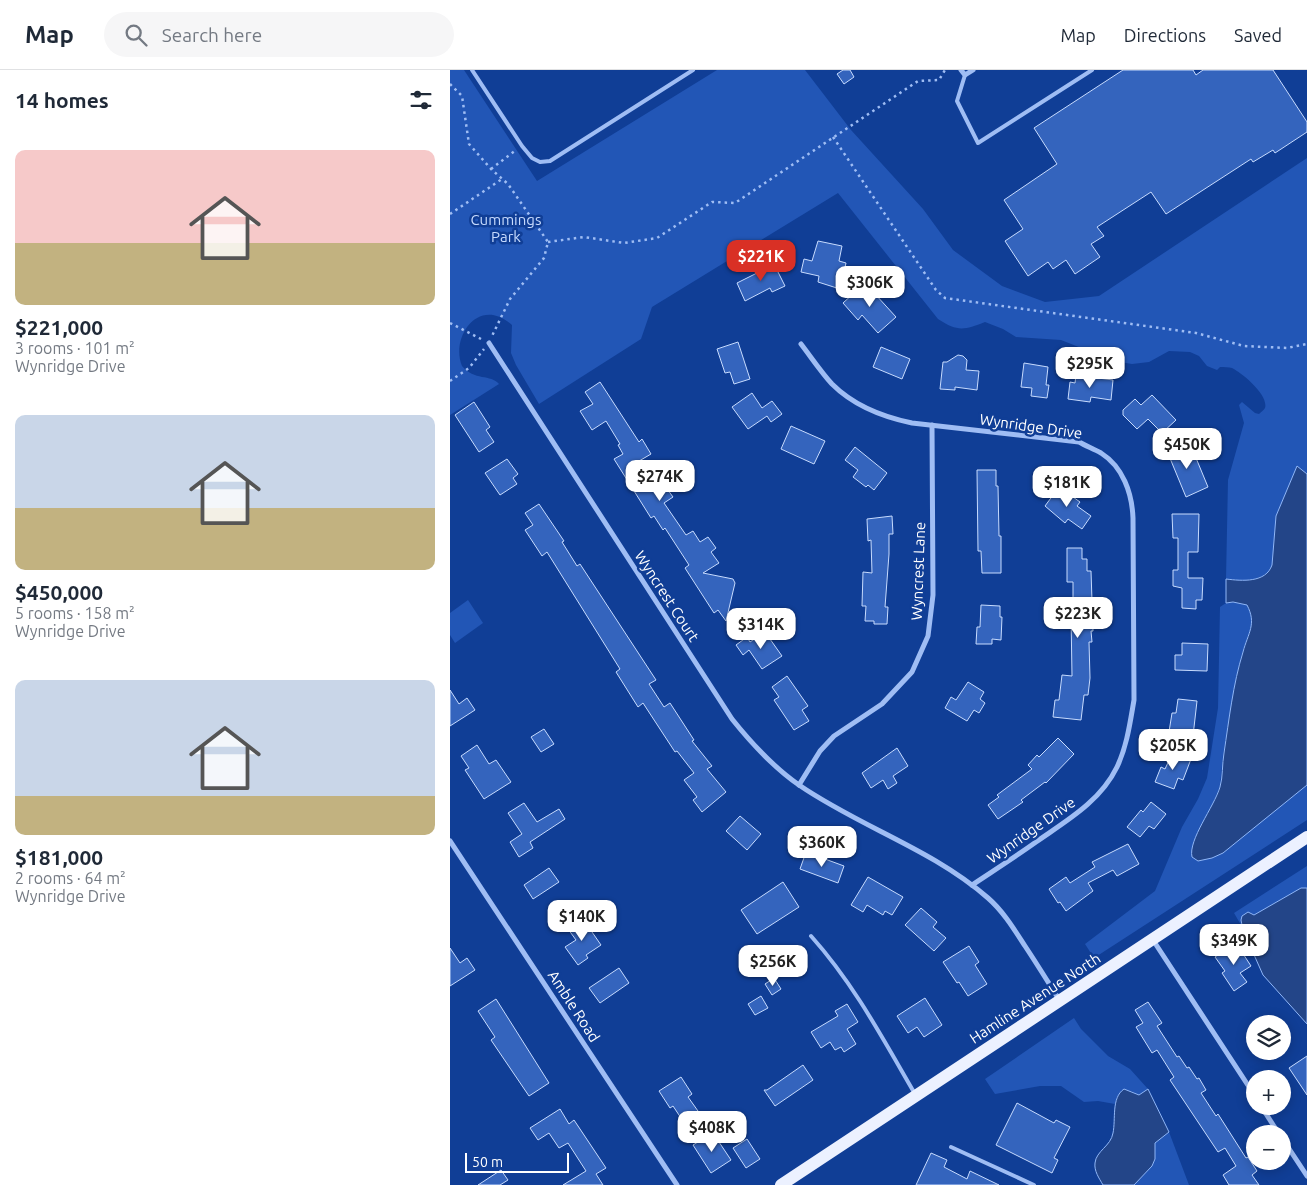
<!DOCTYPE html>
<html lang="en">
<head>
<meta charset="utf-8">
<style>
	body { margin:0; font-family:Ubuntu,sans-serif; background:#f6f6f7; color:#1f2937; height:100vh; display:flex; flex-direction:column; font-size:19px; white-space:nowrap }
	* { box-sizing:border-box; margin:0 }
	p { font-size:16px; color:#747a83 }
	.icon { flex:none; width:28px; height:28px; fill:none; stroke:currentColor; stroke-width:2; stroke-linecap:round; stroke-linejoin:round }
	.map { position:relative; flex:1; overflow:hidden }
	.panel { display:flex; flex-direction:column; background:#fff; width:450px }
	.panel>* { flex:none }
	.controls { position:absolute; left:796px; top:945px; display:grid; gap:10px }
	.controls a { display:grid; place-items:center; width:45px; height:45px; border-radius:50%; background:#fff; box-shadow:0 2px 12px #0003; font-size:25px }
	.scale { position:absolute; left:15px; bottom:12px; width:104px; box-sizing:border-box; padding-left:5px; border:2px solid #fff; border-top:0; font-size:14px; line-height:18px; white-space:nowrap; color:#fff; -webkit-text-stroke:4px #103e96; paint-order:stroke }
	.price { position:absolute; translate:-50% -42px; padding:0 11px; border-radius:10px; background:#fff; color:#222; font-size:16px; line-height:32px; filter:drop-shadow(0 1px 2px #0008) }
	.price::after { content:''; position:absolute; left:50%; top:30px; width:15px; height:11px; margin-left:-8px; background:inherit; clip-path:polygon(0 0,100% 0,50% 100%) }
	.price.on { background:#d93025; color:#fff }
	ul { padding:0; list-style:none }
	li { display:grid; align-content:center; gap:10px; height:265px; padding:0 15px }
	li span { display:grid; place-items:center; height:155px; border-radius:10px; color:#555 }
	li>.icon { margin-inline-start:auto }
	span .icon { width:90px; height:90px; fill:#fffc; stroke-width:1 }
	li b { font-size:21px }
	h2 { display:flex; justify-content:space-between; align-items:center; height:60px; padding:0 15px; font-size:21px }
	header { display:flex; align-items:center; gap:30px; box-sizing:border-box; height:70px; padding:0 25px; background:#fff; border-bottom:1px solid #e0e1e3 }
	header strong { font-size:24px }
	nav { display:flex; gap:28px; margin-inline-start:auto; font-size:18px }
	.search { width:350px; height:45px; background:#f6f6f7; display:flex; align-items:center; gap:12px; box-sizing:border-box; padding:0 18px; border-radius:28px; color:#747a83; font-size:19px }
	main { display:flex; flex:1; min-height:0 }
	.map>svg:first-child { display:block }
	.green { fill:#2256b6 }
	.water { fill:#234588; stroke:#90b7f8 }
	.building { fill:#3464bd; stroke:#c7dbfe }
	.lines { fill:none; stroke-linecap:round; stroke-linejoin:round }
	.path { stroke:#9fbdf4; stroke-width:2.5; stroke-dasharray:2.5 4; stroke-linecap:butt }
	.service { stroke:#9fbdf4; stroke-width:4 }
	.minor { stroke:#9fbdf4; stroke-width:5 }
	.primary { stroke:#ecf1ff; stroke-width:12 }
	.labels { text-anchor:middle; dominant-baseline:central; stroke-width:5; stroke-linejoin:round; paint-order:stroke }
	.park-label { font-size:15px; fill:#c7dbfe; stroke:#103e96 }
	.street-label { font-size:15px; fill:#fff; stroke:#103e96 }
</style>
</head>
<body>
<header>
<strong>Map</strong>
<div class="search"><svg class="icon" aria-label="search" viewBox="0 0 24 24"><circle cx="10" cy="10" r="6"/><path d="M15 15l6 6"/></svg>Search here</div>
<nav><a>Map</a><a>Directions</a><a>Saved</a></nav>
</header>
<main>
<section class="panel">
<h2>14 homes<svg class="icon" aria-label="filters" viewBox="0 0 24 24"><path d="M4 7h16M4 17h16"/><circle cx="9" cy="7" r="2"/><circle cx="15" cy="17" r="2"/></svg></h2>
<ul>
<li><span style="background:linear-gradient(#f6c9c9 60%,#c2b280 0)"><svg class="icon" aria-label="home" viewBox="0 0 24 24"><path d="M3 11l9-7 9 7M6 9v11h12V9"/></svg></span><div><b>$221,000</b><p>3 rooms · 101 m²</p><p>Wynridge Drive</p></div></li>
<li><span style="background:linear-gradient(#c9d6e8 60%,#c2b280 0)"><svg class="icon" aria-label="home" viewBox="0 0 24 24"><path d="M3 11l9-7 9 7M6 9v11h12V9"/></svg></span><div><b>$450,000</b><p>5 rooms · 158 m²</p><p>Wynridge Drive</p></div></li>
<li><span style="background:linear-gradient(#c9d6e8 75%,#c2b280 0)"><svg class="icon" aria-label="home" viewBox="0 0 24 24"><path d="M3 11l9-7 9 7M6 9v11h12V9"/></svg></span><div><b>$181,000</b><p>2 rooms · 64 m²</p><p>Wynridge Drive</p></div></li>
</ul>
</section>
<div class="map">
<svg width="857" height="1115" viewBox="0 0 857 1115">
	<rect width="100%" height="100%" fill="#103e96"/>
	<g class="green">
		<path d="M0,0H14L87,111L267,0H355L401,60L473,139L503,180L552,216L595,232L649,226L857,88V404L847,397L826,446L822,495C816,512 792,511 776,509L778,410L794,353L789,335L792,332L805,343L809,344C811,342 814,340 815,338C819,325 792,303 782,298C779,297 774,297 770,297L767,300L757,296L749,286L740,282L719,281L699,292L682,294L664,291L611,270L566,267L553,259L535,252C514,260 508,262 488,249L388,123L202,237L191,269L89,334L66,295L61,283L62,255C29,225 0,267 12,296C24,311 41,304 49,314L0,345Z"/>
		<path d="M18,530L33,553L5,573L0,565V543Z"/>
		<path d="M783,532L797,535L802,545V555L791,587L786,609L773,685L770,716L760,741L851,718L857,715V750L644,888L635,874L705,821L732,757L748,729L757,708L768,638L770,537L776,533Z"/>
		<path d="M857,796V818H851L804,845L798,843L792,846L791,855L784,843Z"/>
		<path d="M624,948L631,959L658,986L680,999L698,1019L689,1025L681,1021L667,1027L665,1034L648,1031L634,1032L611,1016H590L545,1024L535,1009Z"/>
		<path d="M719,1062L739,1115H684L702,1096L705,1089V1073Z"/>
	</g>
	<g class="water">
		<path d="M847,396L857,404V715L773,783L762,788L748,791L742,787C738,770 764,737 770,717C773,707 772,694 774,683C779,650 783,614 793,582C798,563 807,554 797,535L783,532L776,533V509C792,511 816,513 822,495L826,446Z"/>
		<path d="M851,818H857V954L813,905L793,860L791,850L792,846L798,842L804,845Z"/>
		<path d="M674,1019L689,1025L698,1019L719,1062L705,1073V1089L702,1096L684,1115H653C649,1108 644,1101 645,1093C646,1081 661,1076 663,1063C666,1049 661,1028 674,1019Z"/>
	</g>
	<g class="building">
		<path d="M393,0H400L404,7L394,14L387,4Z"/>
		<path d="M673,0H743L746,5L753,0H823L857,52V62L825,83L823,80L803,92L801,89L716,144L701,122L647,157L654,166L641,174L650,187L625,204L616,190L603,199L598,192L578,206L555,171L573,159L554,130L607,94L584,58Z"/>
		<path d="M368,171L392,176L389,191L396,193L390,219L368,212L369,206L351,202L354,189L362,191Z"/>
		<path d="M322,190L335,216L322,222L320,218L295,231L287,213L311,201L309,196Z"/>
		<path d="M415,213L446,247L428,263L412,245L408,250L393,233Z"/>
		<path d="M288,272L300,309L284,314L280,302L275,303L267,279Z"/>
		<path d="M431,277L460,289L452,309L423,297Z"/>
		<path d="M508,285L513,286L517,290L516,300L529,301L527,320L505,317V320L490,319L493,292H497Z"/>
		<path d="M574,293L598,297L596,315H599L597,328L581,326L582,318L571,317Z"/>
		<path d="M626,305L663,310L661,330L641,327L640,332L618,329L620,312L625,313Z"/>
		<path d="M150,312L189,372L192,369L201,384L184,394L198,416L202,413L208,421L215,416L223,427L214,433L236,465L243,461L250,472L258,467L266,478L261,482L269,493L253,503L283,509L285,513L276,551L268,540L264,543L235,498L239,495L215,458L213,460L204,446L201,448L164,389L173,384L168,375L170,374L156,351L142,360L130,341L143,334L135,322Z"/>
		<path d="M302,323L312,338L322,331L332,344L321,352L317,346L298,359L282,337Z"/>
		<path d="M702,325L726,350L712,363L698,349L687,359L673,345V340L685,329L691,335Z"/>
		<path d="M24,332L40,357L36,360L44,372L29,382L5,345Z"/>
		<path d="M341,356L375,371L364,394L331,379Z"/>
		<path d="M736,373L743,389L746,388L758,417L736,427L717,381Z"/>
		<path d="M405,377L437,403L424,420L418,415L416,417L403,407L408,400L395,390Z"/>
		<path d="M57,389L68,404L63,408L67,414L50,425L35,403Z"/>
		<path d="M527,400H546V416H548L549,466H551V503H532L531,481H528Z"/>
		<path d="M609,417L630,432L627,436L641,446L632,459L618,449L615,453L595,436Z"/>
		<path d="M89,434L114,471L112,472L127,496L130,494L206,610L199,614L214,637L220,633L244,670L242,671L262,696L257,699L276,722L252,742L243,730L247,727L234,710L244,703L227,681L225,682L193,633L188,637L166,602L170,599L97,482L92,486L75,460L83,455L75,443Z"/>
		<path d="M722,444H749L748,482H738V508H753L752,530H746V539L732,538V518L723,516V500H728V468H723Z"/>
		<path d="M442,446L443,464H439V484L435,537H438L437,554H424V551H415L416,536H412L413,502L422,503L421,470L418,471L417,449Z"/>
		<path d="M617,478H632V489H637V501H641L643,561H641L642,572H639L640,608L638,625H634L631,650L603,647L605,630H609L612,605L622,606L621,545H623V512H617Z"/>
		<path d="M531,535L550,536V547H552L551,570L542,569V574H526L527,557H530Z"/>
		<path d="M315,562L332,586L312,599L299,580L293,585L286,575L297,567L300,572Z"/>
		<path d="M732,573L758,574L757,601L725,600V585H732Z"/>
		<path d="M337,606L358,636L352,640L359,651L344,660L324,630L329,627L322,617Z"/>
		<path d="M518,612L534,622L530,629L535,633L529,643L524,640L517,651L495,638L501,627L506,630Z"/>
		<path d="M0,620L9,634L17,628L25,640L0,656Z"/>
		<path d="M728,629L747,631L743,666L719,662L722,643H726Z"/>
		<path d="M94,659L104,674L91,682L81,667Z"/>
		<path d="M608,668L624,684L596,713L595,712L571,730L573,732L548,749L538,735L549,727L547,725L582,699L578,695L587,685L589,687Z"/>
		<path d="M27,675L39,694L46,690L61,712L34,729L15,700L19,698L11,686Z"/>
		<path d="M447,678L458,696L443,706L447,713L438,719L433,710L421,718L412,703Z"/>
		<path d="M723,682L741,689L733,710L728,708L724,719L705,712L711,697L715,699Z"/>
		<path d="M701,732L716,744L704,759L699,756L690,767L677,757L691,740L693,742Z"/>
		<path d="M74,733L87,752L109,739L115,749L80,772L83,778L69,787L60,772L72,764L58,743Z"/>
		<path d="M290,746L311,764L297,780L276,761Z"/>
		<path d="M678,774L689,794L667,806L663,800L638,813L643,821L616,841L610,832L608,833L599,819L616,807L620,813L645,797L642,792Z"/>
		<path d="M356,782L394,796L388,813L350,799Z"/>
		<path d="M99,798L109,812L83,829L74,815Z"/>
		<path d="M418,807L453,827L442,845L435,841L433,845L417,835L413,842L401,835Z"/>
		<path d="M333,812L349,837L307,864L291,840Z"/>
		<path d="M471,838L487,852L483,857L496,868L484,881L455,855Z"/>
		<path d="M133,849L151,875L136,885L138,888L128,895L115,877L126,870L118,859Z"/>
		<path d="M786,873L801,896L790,903L797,912L784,921L772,903L775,901L765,887Z"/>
		<path d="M519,876L529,892L525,895L537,914L518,926L509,912L507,913L493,892Z"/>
		<path d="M0,878L10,893L17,888L25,900L0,916Z"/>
		<path d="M169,898L179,913L150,933L139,918Z"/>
		<path d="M324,908L331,919L322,925L315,914Z"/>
		<path d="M311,926L318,938L305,945L298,934Z"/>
		<path d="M475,928L492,955L474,967L467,957L458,963L447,946Z"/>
		<path d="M46,929L99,1013L79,1026L41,970L45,967L28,941Z"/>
		<path d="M698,932L712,953L707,956L727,987L729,986L737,998L739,997L747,1009L749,1008L756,1020L751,1023L766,1046L768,1044L796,1088L798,1087L807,1101L802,1105L809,1115H779L773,1105L786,1096L775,1078L768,1082L720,1010L724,1007L707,980L702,983L686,957L693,953L685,940Z"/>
		<path d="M397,934L408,952L397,959L406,974L394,982L391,977L385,980L380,972L371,978L361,962L388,946L385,941Z"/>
		<path d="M857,986V1025L839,998Z"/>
		<path d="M353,995L363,1010L325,1036L314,1020H317Z"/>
		<path d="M231,1007L242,1024L238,1027L248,1041L233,1051L223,1036L220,1038L209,1021Z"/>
		<path d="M567,1033L604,1053L606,1050L620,1057L604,1088L608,1090L602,1103L546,1075Z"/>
		<path d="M110,1039L119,1054L124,1050L156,1098L146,1104L153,1115H113L136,1101L118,1073L109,1078L99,1063L88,1070L80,1058Z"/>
		<path d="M263,1063L281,1090L261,1103L243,1075Z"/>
		<path d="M297,1069L310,1089L296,1098L283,1078Z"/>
		<path d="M481,1083L497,1090L494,1097L517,1109L520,1101L549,1115H466Z"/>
		<path d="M51,1100L58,1110L50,1115H28Z"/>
	</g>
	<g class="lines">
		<g class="path">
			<path d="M0,14L12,26L19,74L41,99L58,114L98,172L94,188L60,229L42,266"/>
			<path d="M383,67L486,220L495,228L746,263L794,276L837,278L857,274"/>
			<path d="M41,99L66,80"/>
			<path d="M0,144L52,109"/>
			<path d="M98,172L134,167L174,173L207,168L262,132L285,133L468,11L489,10L495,0"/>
			<path d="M0,253L31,269"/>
			<path d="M0,311L19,298L34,279"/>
		</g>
		<g class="service">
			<path d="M22,0L72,76L82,88L90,92L100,91L243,0"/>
			<path d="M515,5L507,31L528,73L642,0"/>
			<path d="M361,866C404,914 433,969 465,1024"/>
			<path d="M501,1077L584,1115"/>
		</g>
		<g class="minor">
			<path d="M511,0L515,5L523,0"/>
			<path d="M39,273L282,649C302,674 323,697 349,715C410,757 482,779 538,828C553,841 564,859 575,876C587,894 598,912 610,931"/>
			<path d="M351,274C361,287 371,302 382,314C404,336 433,347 462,353L629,372C636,376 644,379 651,383C673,397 682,423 683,448L684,630C680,653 677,676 667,697C650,732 616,751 586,772C565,787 543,801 522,815"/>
			<path d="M349,715L370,681L384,666L432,634L462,602L478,566L483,525L482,355"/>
			<path d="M0,771L227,1115"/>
			<path d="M703,870L805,1026"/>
			<path d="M811,1036L829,1064"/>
			<path d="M832,1068L857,1106"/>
		</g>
		<path class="primary" d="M331,1115L857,767"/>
	</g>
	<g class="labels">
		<g class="park-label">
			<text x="56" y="149">Cummings<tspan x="56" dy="17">Park</tspan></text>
		</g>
		<g class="street-label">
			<text transform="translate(581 356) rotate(8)">Wynridge Drive</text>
			<text transform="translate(468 501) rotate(-88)">Wyncrest Lane</text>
			<text transform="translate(217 526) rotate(57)">Wyncrest Court</text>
			<text transform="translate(581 760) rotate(-35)">Wynridge Drive</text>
			<text transform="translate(585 928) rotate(-33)">Hamline Avenue North</text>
			<text transform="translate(124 936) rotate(57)">Amble Road</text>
		</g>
	</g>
</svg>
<div class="controls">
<a><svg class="icon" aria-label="layers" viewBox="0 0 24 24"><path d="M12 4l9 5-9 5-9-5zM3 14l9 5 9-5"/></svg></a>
<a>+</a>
<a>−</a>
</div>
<div class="scale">50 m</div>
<b class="price on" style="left:311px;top:212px">$221K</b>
<b class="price" style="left:420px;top:238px">$306K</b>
<b class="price" style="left:640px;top:319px">$295K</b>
<b class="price" style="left:737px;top:400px">$450K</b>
<b class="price" style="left:210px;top:432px">$274K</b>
<b class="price" style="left:617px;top:438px">$181K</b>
<b class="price" style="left:628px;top:569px">$223K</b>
<b class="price" style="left:311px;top:580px">$314K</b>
<b class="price" style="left:723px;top:701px">$205K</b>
<b class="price" style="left:372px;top:798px">$360K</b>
<b class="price" style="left:132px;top:872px">$140K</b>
<b class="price" style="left:784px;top:896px">$349K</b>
<b class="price" style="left:323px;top:917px">$256K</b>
<b class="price" style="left:262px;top:1083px">$408K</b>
</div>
</main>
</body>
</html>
